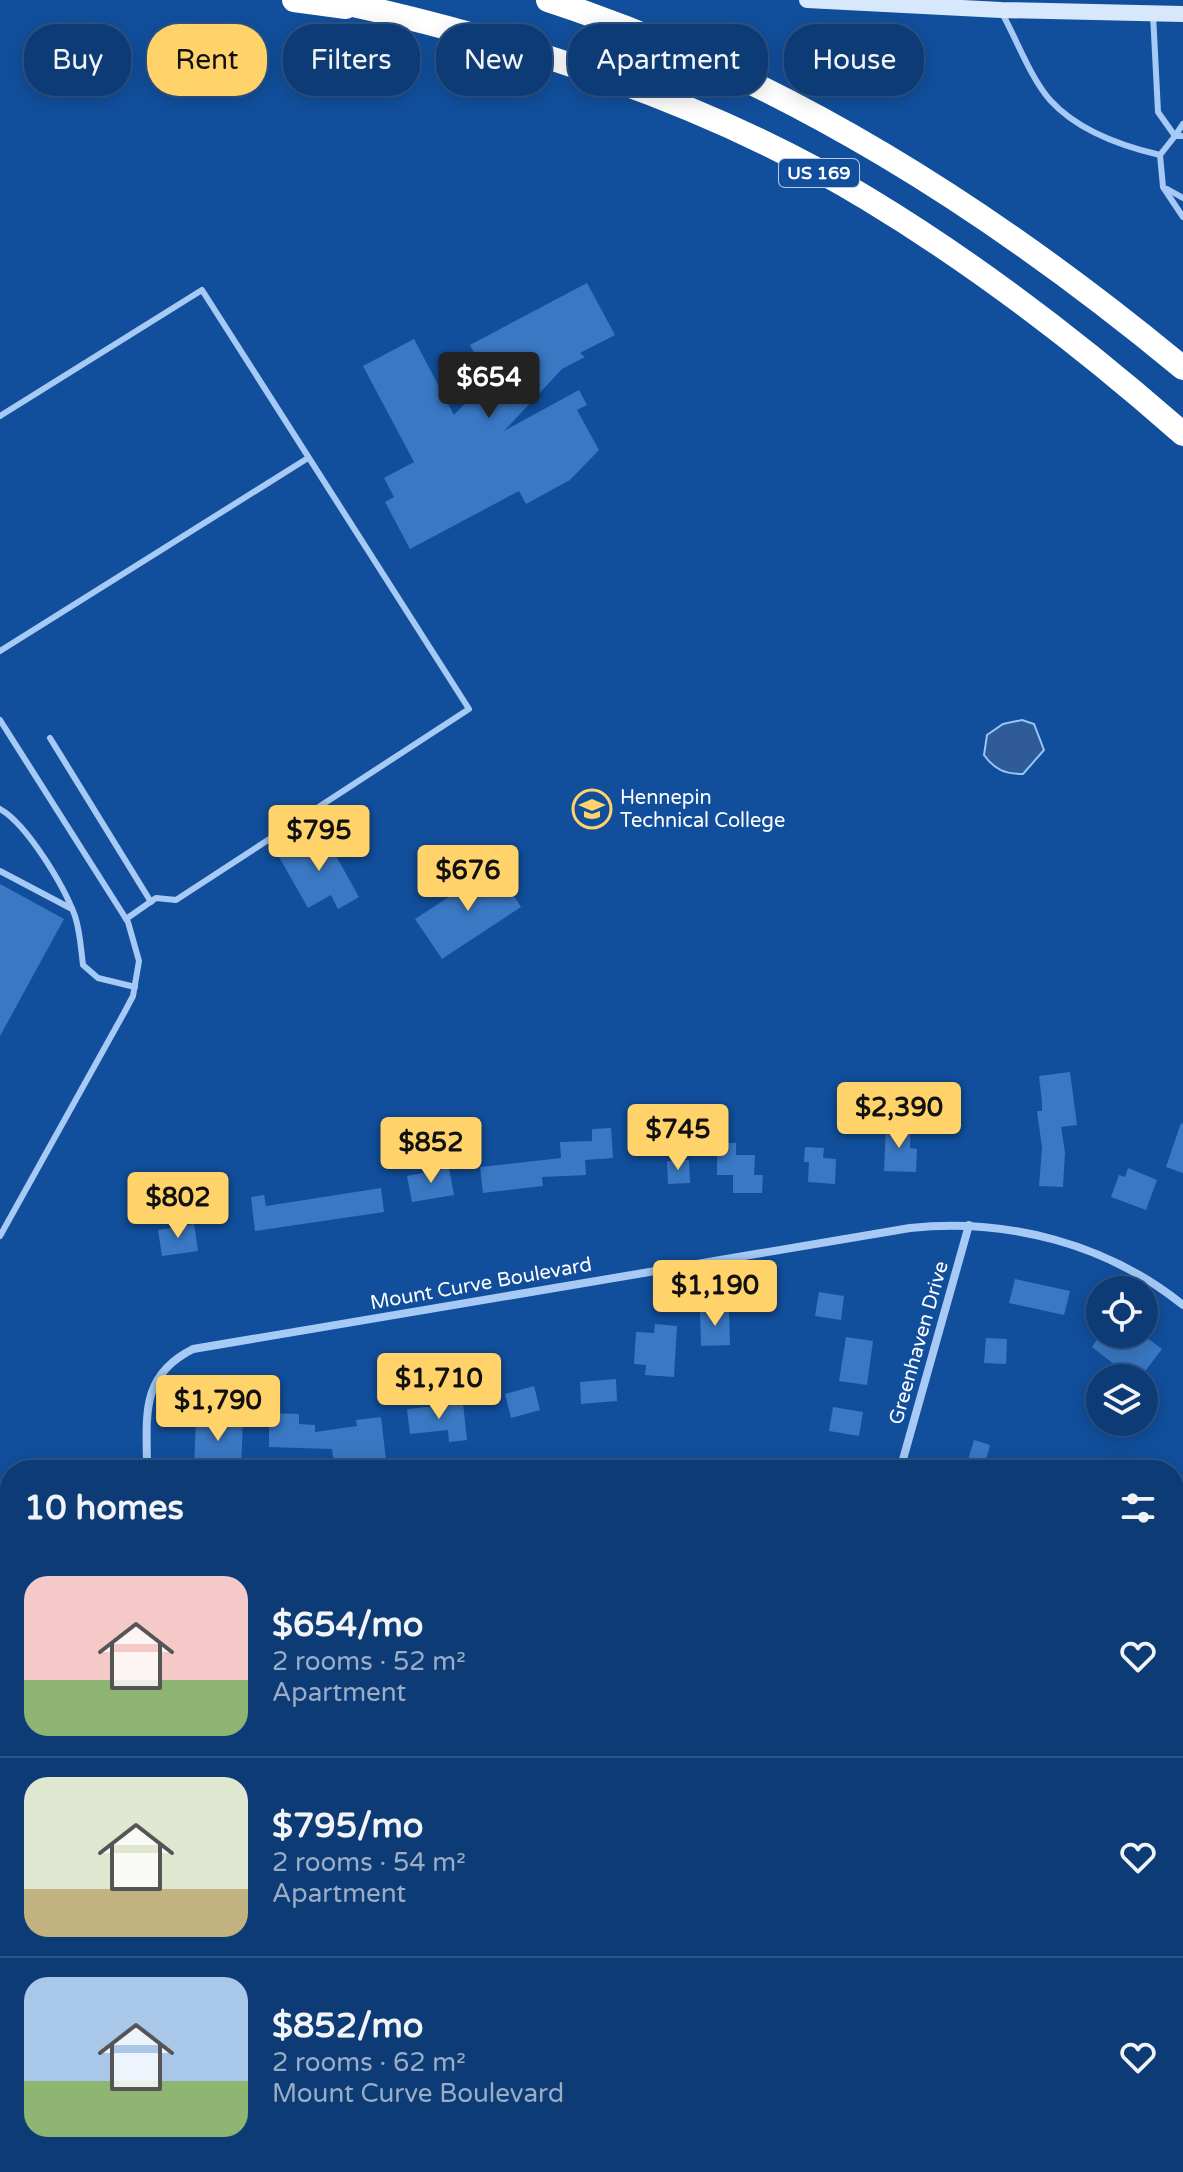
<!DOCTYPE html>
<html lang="en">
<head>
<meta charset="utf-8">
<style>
	body { margin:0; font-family:"Varela Round",sans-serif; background:#1b467e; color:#f1f3f6; height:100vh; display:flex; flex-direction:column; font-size:30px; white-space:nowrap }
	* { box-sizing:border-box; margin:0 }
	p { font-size:26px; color:#9aadc5 }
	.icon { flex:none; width:44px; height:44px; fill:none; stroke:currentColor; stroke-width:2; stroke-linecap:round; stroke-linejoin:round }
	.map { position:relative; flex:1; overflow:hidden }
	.drawer { position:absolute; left:0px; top:1460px; width:1184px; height:712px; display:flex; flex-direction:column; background:#0d3b76; border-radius:32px 32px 0 0; box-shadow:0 4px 20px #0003,0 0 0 2px #2d5588 }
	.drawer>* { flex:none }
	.banner { position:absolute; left:24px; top:24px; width:1136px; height:72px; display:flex; gap:16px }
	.controls { position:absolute; left:1086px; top:1276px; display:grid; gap:16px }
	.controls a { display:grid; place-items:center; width:72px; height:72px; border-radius:50%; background:#0d3b76; box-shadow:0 4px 20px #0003,0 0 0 2px #2d5588; font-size:40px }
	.price { position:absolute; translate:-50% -68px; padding:0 18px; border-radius:8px; background:#ffd36a; color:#111; font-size:26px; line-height:52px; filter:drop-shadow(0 2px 4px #0008) }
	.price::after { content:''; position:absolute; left:50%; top:48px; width:24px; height:18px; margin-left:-12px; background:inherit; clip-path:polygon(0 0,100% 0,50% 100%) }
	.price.on { background:#222; color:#fff }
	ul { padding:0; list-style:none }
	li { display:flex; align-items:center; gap:24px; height:200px; padding:0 24px }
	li+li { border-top:2px solid #2d5588 }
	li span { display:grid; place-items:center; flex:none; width:224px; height:160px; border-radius:24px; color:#555 }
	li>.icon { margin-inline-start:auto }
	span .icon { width:96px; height:96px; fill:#fffc; stroke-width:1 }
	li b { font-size:34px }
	h2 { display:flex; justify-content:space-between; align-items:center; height:96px; padding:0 24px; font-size:34px }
	.tag { padding:0 28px; border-radius:32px; background:#0d3b76; box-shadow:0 4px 20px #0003,0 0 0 2px #2d5588; font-size:28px; line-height:72px }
	.tag.on { background:#ffd36a; color:#111 }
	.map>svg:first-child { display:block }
	.green { fill:#2469bb }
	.water { fill:#2f5c96; stroke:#98c5f8; stroke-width:2 }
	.building { fill:#3a78c4 }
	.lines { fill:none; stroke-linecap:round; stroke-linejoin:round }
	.lane { stroke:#a6caf5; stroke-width:6 }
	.street { stroke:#a6caf5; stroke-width:8 }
	.secondary { stroke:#d7e8fd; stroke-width:16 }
	.highway { stroke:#fff; stroke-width:24 }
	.labels { text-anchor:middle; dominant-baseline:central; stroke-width:8; stroke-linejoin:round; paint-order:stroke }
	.shield { fill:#114f9d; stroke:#b8cae2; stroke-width:2 }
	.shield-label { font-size:18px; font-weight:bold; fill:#fff }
	.poi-label { font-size:20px; fill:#fff; stroke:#114f9d; text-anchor:start }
	.street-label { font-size:20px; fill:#fff; stroke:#114f9d }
</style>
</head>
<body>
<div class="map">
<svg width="1183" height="2172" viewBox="0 0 1183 2172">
	<rect width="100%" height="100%" fill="#114f9d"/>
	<path class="green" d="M10,1716V2162H579L583,2172H0V1748Z"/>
	<path class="water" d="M1022,720L1034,724L1044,750L1023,774C1005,774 995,770 984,755L987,735L1003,724Z"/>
	<g class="building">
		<path d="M587,283L615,335L580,353L585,357L562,369L504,431L579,390L587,405L577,410L599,450L570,480L526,504L519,491L410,549L385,502L394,497L384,478L414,462L363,366L414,339L454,415L488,379L470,345Z"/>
		<path d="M323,833L359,897L338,909L331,895L308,908L279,857Z"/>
		<path d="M495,867L521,907L442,959L415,919Z"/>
		<path d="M0,884L64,919L0,1036Z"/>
		<path d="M1070,1072L1077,1125L1061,1127L1065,1152L1063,1187L1039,1186L1042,1148L1037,1111H1042V1102L1039,1076Z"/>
		<path d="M1181,1123L1183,1124V1173L1166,1167Z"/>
		<path d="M886,1126H911L910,1148L917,1149L916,1172L884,1171Z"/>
		<path d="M611,1128L613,1158L585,1160L586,1175L542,1177L543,1186L483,1193L480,1167L561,1158L560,1142L592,1141V1129Z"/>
		<rect x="637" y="1132" width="33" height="22"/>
		<path d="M723,1143H736V1155H755L754,1175H763L762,1193H733V1175H717V1155H723Z"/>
		<path d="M805,1147L824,1148L823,1158L836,1159L835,1184L808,1182L809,1162H804Z"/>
		<path d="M689,1160L690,1183L668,1184L667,1161Z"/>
		<path d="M449,1168L454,1195L412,1202L407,1176Z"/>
		<path d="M1128,1168L1157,1180L1146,1210L1111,1197L1119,1175L1125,1177Z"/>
		<path d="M381,1188L384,1212L255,1231L251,1197L264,1195L266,1206Z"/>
		<path d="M194,1224L198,1251L162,1256L158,1230Z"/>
		<path d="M1015,1279L1070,1291L1064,1315L1009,1303Z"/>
		<path d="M819,1292L844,1296L841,1320L815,1316Z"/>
		<path d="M729,1310L730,1345L701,1346L700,1311Z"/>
		<path d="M655,1324L677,1326L674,1377L645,1375L646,1365L634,1364L636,1332L654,1333Z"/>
		<path d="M1101,1334H1114L1133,1348L1143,1335L1162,1349L1140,1378H1132L1092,1347Z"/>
		<path d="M846,1337L873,1341L867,1385L839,1381Z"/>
		<path d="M986,1338L1007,1339L1006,1364L984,1363Z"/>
		<path d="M616,1379L617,1401L581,1404L580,1382Z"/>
		<path d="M534,1386L540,1410L511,1418L505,1394Z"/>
		<path d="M463,1403L467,1440L449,1442L448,1430L410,1434L407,1409Z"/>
		<path d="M833,1407L863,1412L859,1436L829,1431Z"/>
		<path d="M269,1413L299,1414V1424L315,1425V1432L357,1426L356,1420L381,1417L386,1460L375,1462L376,1470H348L347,1461L334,1463L332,1449L269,1447Z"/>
		<path d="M196,1416L243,1418L241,1470H194Z"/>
		<path d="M974,1440L990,1445L985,1464L968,1460Z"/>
	</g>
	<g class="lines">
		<g class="lane">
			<path d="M1002,13C1017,40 1030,77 1050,100C1078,131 1121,146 1160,155"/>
			<path d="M1153,14L1158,112L1175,136L1183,124"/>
			<path d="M1183,136H1175L1160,155L1163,187L1183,217"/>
			<path d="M1167,189L1183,198"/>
			<path d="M0,416L202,290L469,709L176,900L156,898L126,919"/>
			<path d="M0,651L308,458"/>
			<path d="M0,720L128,922L139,961L133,996L124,1013L0,1236"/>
			<path d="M50,738L151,902"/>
			<path d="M0,809C27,824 64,886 75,916C80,931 81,949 83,965L98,978L135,987"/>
			<path d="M0,871L72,909"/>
		</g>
		<g class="street">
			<path d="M147,1470C147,1417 139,1376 193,1349L910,1228C1007,1218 1106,1243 1183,1305"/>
			<path d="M900,1470L969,1225"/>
			<path d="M0,1684L10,1676"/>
			<path d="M1174,2029L1183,2018"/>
			<path d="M847,2172L849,2162"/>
		</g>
		<path class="secondary" d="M807,0L1001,10L1183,14"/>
		<g class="highway">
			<path d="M294,0L346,7"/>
			<path d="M331,0C513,39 709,102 868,199C982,268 1084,347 1183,434"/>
			<path d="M548,0C784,77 993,211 1183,368"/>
		</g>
	</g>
	<defs>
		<symbol id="university-ring" viewBox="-11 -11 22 22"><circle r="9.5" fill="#114f9d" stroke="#ffd36a" stroke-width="1.5"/><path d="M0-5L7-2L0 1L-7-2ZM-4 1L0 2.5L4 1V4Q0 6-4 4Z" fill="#ffd36a"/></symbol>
	</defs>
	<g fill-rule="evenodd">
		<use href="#university-ring" x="570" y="787" width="44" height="44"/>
	</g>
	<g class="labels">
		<rect class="shield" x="779" y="159" width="80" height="28" rx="6"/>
		<g class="shield-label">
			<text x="819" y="173">US 169</text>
		</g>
		<g class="poi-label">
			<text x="620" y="798">Hennepin<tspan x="620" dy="23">Technical College</tspan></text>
		</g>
		<g class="street-label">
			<text transform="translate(481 1284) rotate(-10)">Mount Curve Boulevard</text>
			<text transform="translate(919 1343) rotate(-74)">Greenhaven Drive</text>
		</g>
	</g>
</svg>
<div class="controls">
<a><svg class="icon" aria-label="locate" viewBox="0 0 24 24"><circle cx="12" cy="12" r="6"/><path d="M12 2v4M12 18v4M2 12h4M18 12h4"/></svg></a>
<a><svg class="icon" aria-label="layers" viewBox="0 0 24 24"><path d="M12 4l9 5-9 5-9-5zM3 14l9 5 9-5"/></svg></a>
</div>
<b class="price on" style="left:489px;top:420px">$654</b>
<b class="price" style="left:319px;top:873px">$795</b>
<b class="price" style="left:468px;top:913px">$676</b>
<b class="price" style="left:899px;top:1150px">$2,390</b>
<b class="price" style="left:678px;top:1172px">$745</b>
<b class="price" style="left:431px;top:1185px">$852</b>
<b class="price" style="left:178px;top:1240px">$802</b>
<b class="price" style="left:715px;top:1328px">$1,190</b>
<b class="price" style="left:439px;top:1421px">$1,710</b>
<b class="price" style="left:218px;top:1443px">$1,790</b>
<div class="banner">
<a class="tag">Buy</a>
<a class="tag on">Rent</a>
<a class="tag">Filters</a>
<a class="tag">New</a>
<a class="tag">Apartment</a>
<a class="tag">House</a>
</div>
<section class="drawer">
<h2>10 homes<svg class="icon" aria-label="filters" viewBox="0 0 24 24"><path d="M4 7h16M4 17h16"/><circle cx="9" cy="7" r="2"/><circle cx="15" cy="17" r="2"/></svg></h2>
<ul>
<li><span style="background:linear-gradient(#f6c9c9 65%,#8fb573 0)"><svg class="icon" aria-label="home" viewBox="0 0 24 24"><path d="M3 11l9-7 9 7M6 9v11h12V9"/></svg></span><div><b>$654/mo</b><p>2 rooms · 52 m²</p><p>Apartment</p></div><svg class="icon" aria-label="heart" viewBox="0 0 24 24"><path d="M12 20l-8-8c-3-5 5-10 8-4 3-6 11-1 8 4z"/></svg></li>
<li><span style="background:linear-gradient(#dfe7d0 70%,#c2b280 0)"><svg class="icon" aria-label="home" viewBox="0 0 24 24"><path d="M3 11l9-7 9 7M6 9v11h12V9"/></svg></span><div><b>$795/mo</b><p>2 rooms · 54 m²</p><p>Apartment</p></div><svg class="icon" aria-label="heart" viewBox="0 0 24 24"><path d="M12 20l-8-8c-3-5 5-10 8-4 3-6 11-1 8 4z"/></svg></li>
<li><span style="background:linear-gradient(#a9c7e8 65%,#8fb573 0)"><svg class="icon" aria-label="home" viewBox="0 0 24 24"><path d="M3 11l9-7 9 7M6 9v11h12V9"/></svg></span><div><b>$852/mo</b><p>2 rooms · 62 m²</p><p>Mount Curve Boulevard</p></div><svg class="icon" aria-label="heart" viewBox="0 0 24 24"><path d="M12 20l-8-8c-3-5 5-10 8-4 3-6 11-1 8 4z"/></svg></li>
</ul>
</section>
</div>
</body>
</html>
